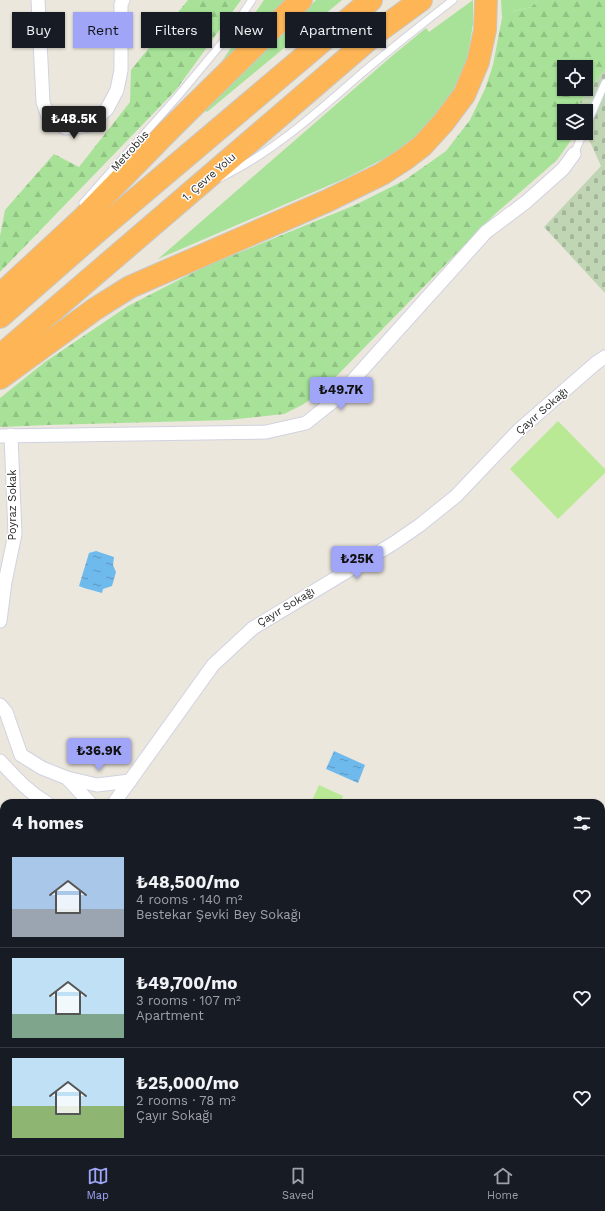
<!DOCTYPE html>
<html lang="en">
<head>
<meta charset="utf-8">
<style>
	body { margin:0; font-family:"Work Sans",sans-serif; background:#20242c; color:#f1f3f6; height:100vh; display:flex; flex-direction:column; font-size:15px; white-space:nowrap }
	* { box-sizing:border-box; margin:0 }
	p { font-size:13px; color:#9ea1a6 }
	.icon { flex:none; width:22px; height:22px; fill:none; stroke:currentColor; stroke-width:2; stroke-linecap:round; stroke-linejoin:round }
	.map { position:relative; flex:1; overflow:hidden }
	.sheet { position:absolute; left:0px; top:799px; width:605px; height:356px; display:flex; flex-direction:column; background:#171b24; border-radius:12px 12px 0 0; box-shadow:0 1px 3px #0004 }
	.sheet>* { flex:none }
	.guide { position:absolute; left:12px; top:12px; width:400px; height:36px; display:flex; gap:8px }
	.tools { position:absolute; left:557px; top:60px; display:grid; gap:8px }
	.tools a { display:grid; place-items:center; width:36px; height:36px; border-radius:0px; background:#171b24; box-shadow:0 1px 3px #0004; font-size:20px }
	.price { position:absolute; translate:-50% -34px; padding:0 9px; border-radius:4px; background:#a0a5f7; color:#111; font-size:13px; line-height:26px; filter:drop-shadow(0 1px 2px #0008) }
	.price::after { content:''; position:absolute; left:50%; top:24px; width:12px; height:9px; margin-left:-6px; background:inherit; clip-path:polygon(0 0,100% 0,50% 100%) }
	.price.active { background:#222; color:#fff }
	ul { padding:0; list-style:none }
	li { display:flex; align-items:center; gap:12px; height:100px; padding:0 12px }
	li+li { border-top:1px solid #363941 }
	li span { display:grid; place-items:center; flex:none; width:112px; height:80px; border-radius:0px; color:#555 }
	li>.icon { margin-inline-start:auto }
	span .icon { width:48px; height:48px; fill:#fffc; stroke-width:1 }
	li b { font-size:17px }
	h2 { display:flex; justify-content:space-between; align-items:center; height:48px; padding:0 12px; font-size:17px }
	.tag { padding:0 14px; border-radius:0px; background:#171b24; box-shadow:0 1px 3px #0004; font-size:14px; line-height:36px }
	.tag.active { background:#a0a5f7; color:#111 }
	.dock { display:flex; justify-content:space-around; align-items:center; height:56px; border-top:1px solid #363941; background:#171b24; font-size:11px; color:#9ea1a6 }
	.dock a { display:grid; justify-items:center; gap:2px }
	.dock .active { color:#a0a5f7 }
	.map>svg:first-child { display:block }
	.grass { fill:#a7e298 }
	.forest { fill:url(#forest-firs); fill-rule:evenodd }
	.cemetery { fill:url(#cemetery-stones) }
	.pitch { fill:#b9e994 }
	.water { fill:url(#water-ripples) }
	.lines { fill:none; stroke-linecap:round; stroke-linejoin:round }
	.service-casing { stroke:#d1d2e2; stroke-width:9 }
	.minor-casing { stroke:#d1d2e2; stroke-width:15 }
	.tertiary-casing { stroke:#d1d2e2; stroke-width:19 }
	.motorway-casing { stroke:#c8c8c8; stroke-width:24 }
	.service { stroke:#fff; stroke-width:7 }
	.minor { stroke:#fff; stroke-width:13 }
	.tertiary { stroke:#fff; stroke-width:17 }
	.motorway { stroke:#fdb556; stroke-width:22 }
	.labels { text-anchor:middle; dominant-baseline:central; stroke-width:3; stroke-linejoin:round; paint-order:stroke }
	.street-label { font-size:11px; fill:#2a2a2a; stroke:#fff }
</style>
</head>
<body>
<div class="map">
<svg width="605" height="1155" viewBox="0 0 605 1155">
	<defs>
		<pattern id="forest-firs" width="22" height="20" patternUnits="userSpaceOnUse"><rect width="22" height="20" fill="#a7e298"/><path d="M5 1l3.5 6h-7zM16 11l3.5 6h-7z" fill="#90c283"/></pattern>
		<pattern id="cemetery-stones" width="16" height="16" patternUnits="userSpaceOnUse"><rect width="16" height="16" fill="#bfd5b3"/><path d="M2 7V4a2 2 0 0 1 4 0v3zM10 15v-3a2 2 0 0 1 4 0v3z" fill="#a4b79a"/></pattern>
		<pattern id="water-ripples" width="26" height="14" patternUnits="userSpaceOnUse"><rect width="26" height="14" fill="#6fbaed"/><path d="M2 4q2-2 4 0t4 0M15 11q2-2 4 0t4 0" fill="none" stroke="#5b97c0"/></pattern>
	</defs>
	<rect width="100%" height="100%" fill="#ece7dc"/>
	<g class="grass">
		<path d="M264,0H287L211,77Z"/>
		<path d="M316,0H342L207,112L204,110Z"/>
		<path d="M473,0V24L468,54L458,87L437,117L407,147L346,178L158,259L392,56L426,28L429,32Z"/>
		<path d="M501,0H538L531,7L514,11L502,18Z"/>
	</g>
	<g class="forest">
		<path d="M188,0H241L176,90L0,272V236L5,210L54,154L79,167L130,102L131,70Z"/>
		<path d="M538,0H605V69L580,102L578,111H564V133H574V136L557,160L495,214L320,393L302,405L284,414L229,420L48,425L0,427V398L45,362L128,306L204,267L355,205L405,180L446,151L470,120L485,89L493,65L502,18L511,12L531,7ZM564,67H586V89H564Z"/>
	</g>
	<path class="cemetery" d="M605,69V293L544,227L601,166L586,133V111H578L580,102Z"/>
	<g class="pitch">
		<path d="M558,421L605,469V473L558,519L510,469Z"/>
		<path d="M319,785L343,796L341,803H311Z"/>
		<path d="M601,1143L605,1145V1155H570L572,1151H601Z"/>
	</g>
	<g class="water">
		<path d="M96,551L114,557L113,565L116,572L112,586L103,589L102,593L84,588L79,586L89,553Z"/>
		<path d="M334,751L365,765L358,783L326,769Z"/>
	</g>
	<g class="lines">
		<defs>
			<g id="service">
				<path d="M586,126L605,83"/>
				<path d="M574,154L583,133"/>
				<path d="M220,178C272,153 319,111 362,73C392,48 422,24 453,0"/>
				<path d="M83,203L178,96L227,37L252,0"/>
				<path d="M537,1151V1155"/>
				<path d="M497,1155L498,1151"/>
			</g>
			<g id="minor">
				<path d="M38,0L43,102L49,119L66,128L90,125L107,109L117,90L121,70V4L123,0"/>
				<path d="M0,436L266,432L306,423L336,399L486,232L526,202L563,169L574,154"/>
				<path d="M0,621L5,582L15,534L11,435"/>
				<path d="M0,705L6,712L21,755L42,768L67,778L90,803"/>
				<path d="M0,761C15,777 28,792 47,803"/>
				<path d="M67,778L97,785L130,781"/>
				<path d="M114,803L213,665L253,628L394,543L420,525L456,496L519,430L596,363L605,357"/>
				<path d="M0,915L4,913"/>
				<path d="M601,1114L605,1116"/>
				<path d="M0,1128L4,1122"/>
				<path d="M48,1151L54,1155"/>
				<path d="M328,1155L329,1151"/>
			</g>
			<path id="tertiary" d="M601,1011H605"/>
			<g id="motorway">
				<path d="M0,295L84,217L169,130L301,0"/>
				<path d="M0,317L98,231L371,0"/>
				<path d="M0,356L380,30L421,0"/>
				<path d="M0,378L95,309L130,287L327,201L382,174L405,159L422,146L443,123L464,95L478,62L485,30L486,0"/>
			</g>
		</defs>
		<use href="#service" class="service-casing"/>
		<use href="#minor" class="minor-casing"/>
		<use href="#tertiary" class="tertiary-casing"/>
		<use href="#motorway" class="motorway-casing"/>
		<use href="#service" class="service"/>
		<use href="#minor" class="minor"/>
		<use href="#tertiary" class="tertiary"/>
		<use href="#motorway" class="motorway"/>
	</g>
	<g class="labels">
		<g class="street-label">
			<text transform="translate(130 151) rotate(-48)">Metrobüs</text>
			<text transform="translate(209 177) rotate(-41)">1. Çevre Yolu</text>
			<text transform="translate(542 411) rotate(-41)">Çayır Sokağı</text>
			<text transform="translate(12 505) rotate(-90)">Poyraz Sokak</text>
			<text transform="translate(286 607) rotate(-31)">Çayır Sokağı</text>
		</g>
	</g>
</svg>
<div class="tools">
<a><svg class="icon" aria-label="locate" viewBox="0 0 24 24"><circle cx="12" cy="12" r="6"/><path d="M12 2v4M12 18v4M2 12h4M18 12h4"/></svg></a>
<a><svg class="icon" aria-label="layers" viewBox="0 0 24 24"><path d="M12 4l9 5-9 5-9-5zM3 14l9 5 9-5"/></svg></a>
</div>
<b class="price active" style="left:74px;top:140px">₺48.5K</b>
<b class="price" style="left:341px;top:411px">₺49.7K</b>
<b class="price" style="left:357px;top:580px">₺25K</b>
<b class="price" style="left:99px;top:772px">₺36.9K</b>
<div class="guide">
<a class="tag">Buy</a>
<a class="tag active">Rent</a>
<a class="tag">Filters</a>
<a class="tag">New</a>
<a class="tag">Apartment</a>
</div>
<section class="sheet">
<h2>4 homes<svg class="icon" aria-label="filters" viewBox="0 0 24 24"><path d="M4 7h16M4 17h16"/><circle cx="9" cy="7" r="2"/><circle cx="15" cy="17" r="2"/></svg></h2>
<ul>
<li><span style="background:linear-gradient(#a9c7e8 65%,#9aa5b1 0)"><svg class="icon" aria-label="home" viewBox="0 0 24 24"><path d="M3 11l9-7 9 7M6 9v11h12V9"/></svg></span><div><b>₺48,500/mo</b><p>4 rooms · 140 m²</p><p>Bestekar Şevki Bey Sokağı</p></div><svg class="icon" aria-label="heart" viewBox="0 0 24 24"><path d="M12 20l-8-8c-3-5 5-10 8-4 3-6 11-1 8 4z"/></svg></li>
<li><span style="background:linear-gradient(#bfe0f5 70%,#7fa58c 0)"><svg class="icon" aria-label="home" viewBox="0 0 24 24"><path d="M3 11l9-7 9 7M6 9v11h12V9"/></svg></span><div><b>₺49,700/mo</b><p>3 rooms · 107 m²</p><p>Apartment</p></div><svg class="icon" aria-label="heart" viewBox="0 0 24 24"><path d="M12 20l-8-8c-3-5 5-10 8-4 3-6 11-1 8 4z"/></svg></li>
<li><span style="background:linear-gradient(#bfe0f5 60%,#8fb573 0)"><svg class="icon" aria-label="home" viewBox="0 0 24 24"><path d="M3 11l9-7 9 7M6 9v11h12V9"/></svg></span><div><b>₺25,000/mo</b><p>2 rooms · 78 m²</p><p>Çayır Sokağı</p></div><svg class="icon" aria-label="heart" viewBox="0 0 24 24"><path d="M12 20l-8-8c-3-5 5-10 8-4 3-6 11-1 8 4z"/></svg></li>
</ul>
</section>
</div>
<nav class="dock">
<a class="active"><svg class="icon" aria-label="map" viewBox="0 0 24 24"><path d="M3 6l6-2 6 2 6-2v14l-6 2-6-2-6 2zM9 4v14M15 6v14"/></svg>Map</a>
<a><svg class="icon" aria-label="saved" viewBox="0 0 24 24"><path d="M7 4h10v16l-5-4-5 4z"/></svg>Saved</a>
<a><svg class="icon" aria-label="home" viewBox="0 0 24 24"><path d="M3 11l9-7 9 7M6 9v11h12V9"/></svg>Home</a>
</nav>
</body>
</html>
